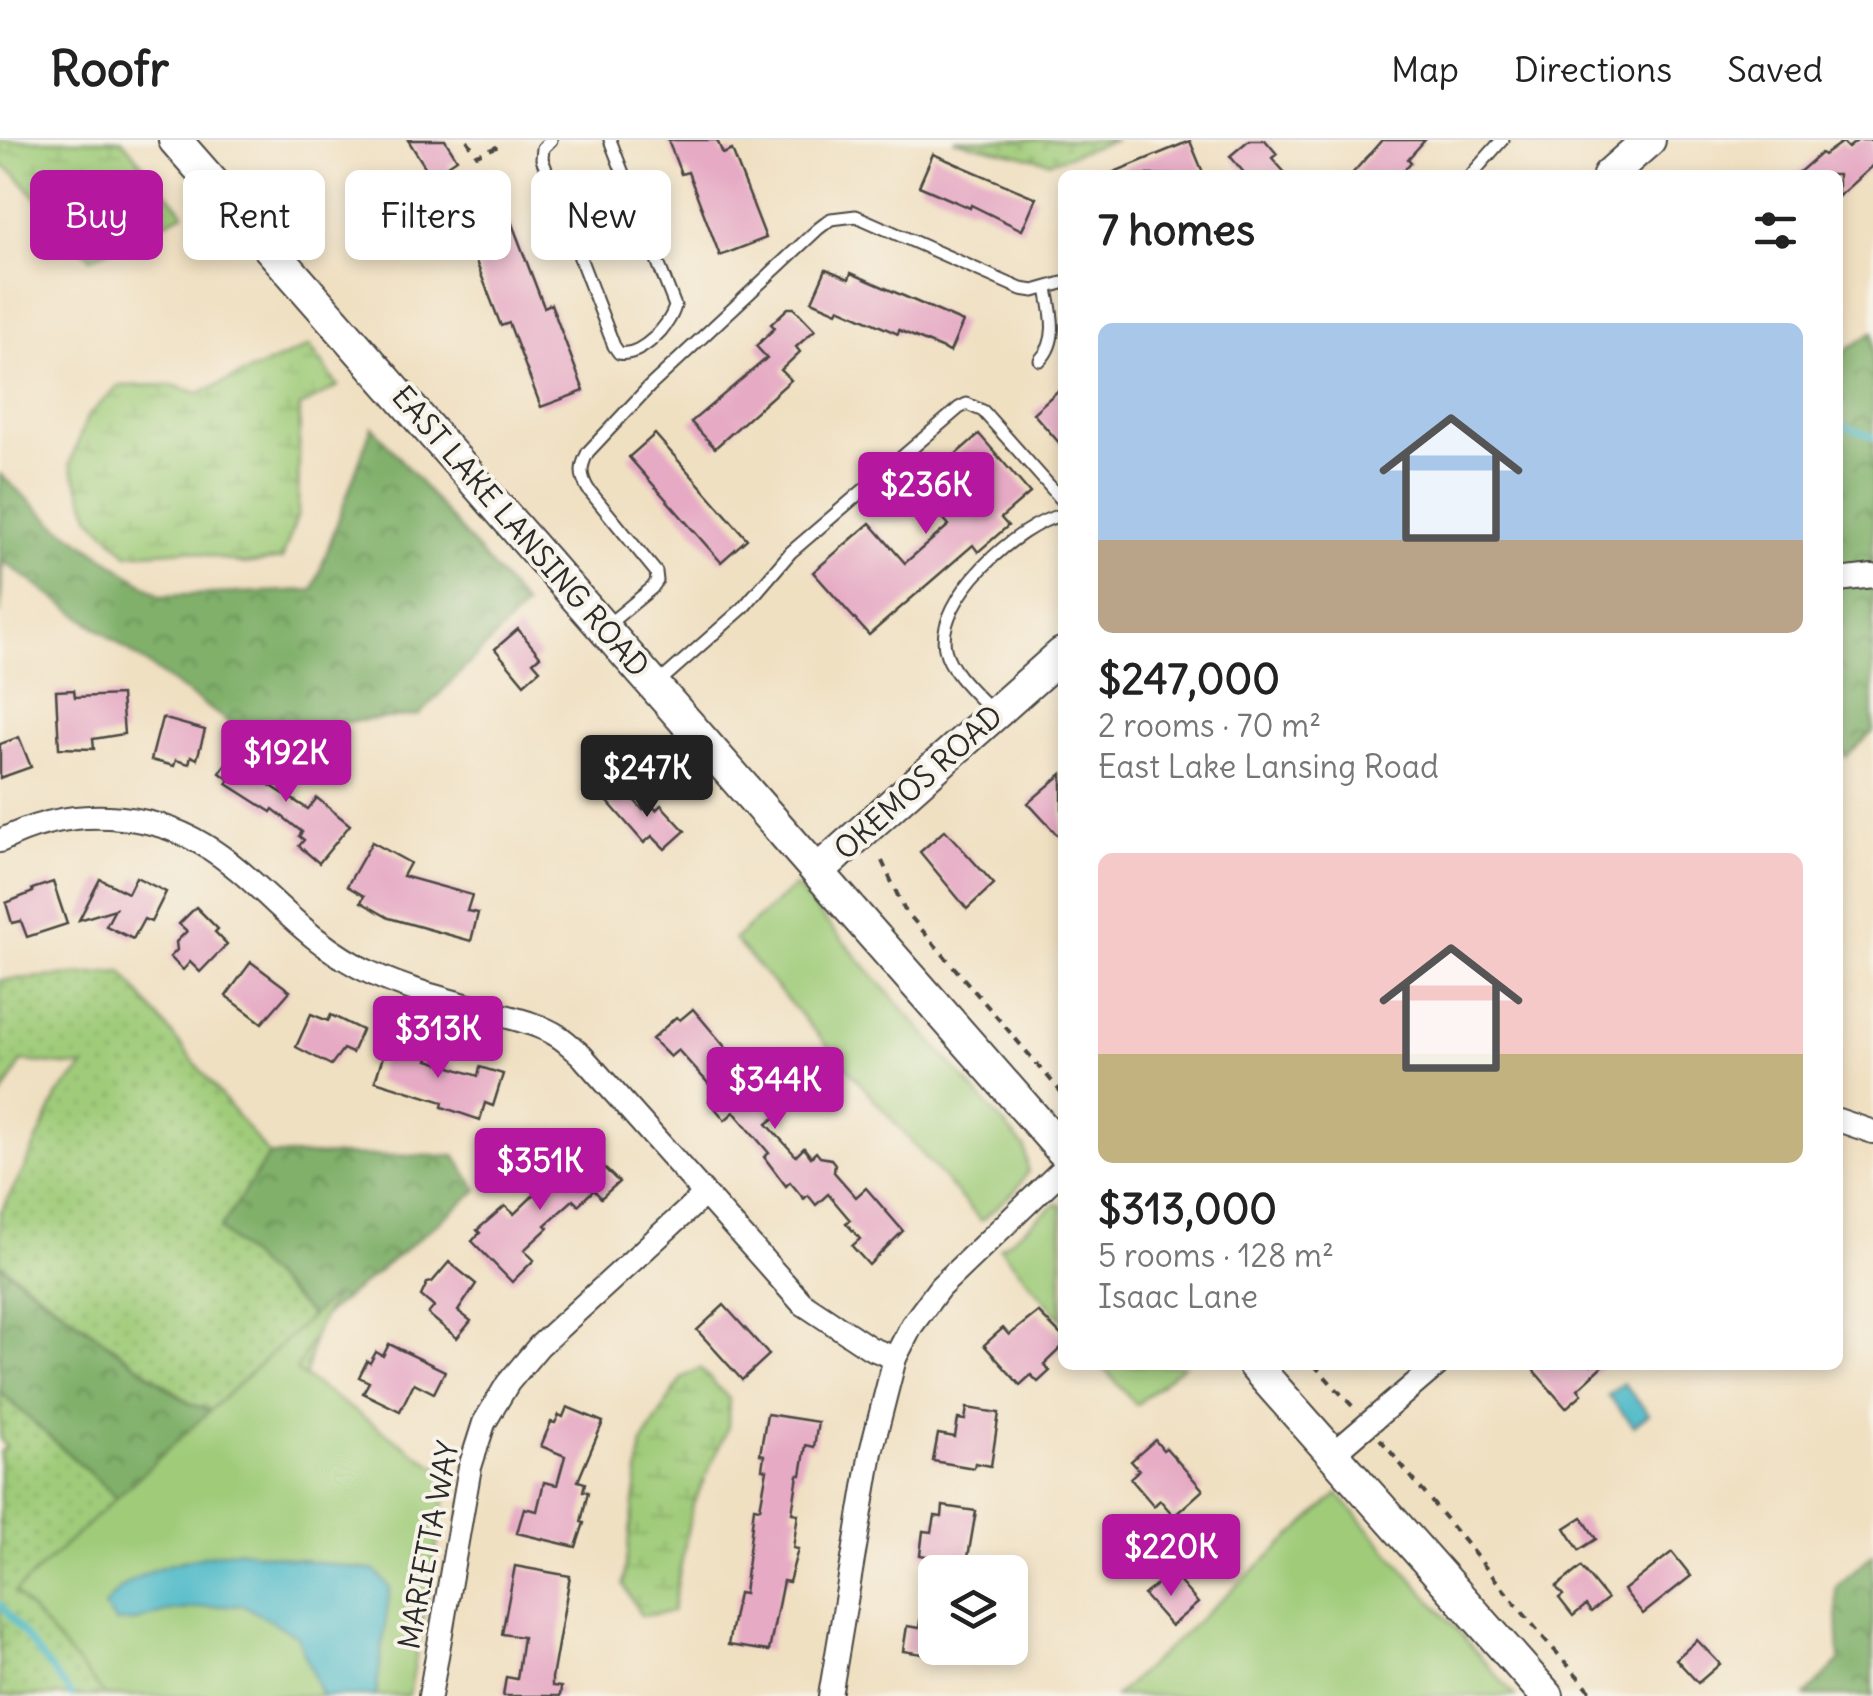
<!DOCTYPE html>
<html lang="en">
<head>
<meta charset="utf-8">
<style>
	body { margin:0; font-family:Delius,sans-serif; background:#f2f2f2; color:#222; height:100vh; display:flex; flex-direction:column; font-size:38px; white-space:nowrap }
	* { box-sizing:border-box; margin:0 }
	p { font-size:32px; color:#767676 }
	.icon { flex:none; width:55px; height:55px; fill:none; stroke:currentColor; stroke-width:2; stroke-linecap:round; stroke-linejoin:round }
	.map { position:relative; flex:1; overflow:hidden }
	.details { position:absolute; left:1058px; top:30px; width:785px; height:1200px; display:flex; flex-direction:column; background:#fff; border-radius:15px; box-shadow:0 5px 15px #0003 }
	.details>* { flex:none }
	.hud { position:absolute; left:30px; top:30px; width:878px; height:90px; display:flex; gap:20px }
	.buttons { position:absolute; left:918px; top:1415px; display:grid; gap:20px }
	.buttons a { display:grid; place-items:center; width:110px; height:110px; border-radius:15px; background:#fff; box-shadow:0 5px 15px #0003; font-size:50px }
	.price { position:absolute; translate:-50% -85px; padding:0 22px; border-radius:10px; background:#b5179e; color:#fff; font-size:32px; line-height:65px; filter:drop-shadow(0 2px 5px #0008) }
	.price::after { content:''; position:absolute; left:50%; top:60px; width:30px; height:22px; margin-left:-15px; background:inherit; clip-path:polygon(0 0,100% 0,50% 100%) }
	.price.selected { background:#222; color:#fff }
	ul { padding:0; list-style:none }
	li { display:grid; align-content:center; gap:20px; height:530px; padding:0 40px }
	li span { display:grid; place-items:center; height:310px; border-radius:15px; color:#555 }
	li>.icon { margin-inline-start:auto }
	span .icon { width:180px; height:180px; fill:#fffc; stroke-width:1 }
	li b { font-size:42px }
	h2 { display:flex; justify-content:space-between; align-items:center; height:120px; padding:0 40px; font-size:42px }
	.chip { padding:0 35px; border-radius:15px; background:#fff; box-shadow:0 5px 15px #0003; font-size:35px; line-height:90px }
	.chip.selected { background:#b5179e; color:#fff }
	header { display:flex; align-items:center; gap:60px; box-sizing:border-box; height:140px; padding:0 50px; background:#fff; border-bottom:2px solid #e0e0e0 }
	header strong { font-size:48px }
	nav { display:flex; gap:55px; margin-inline-start:auto; font-size:35px }
	.map>svg:first-child { display:block }
	.grass { fill:url(#grass-dots); stroke:#667c52; stroke-width:2.5 }
	.forest { fill:url(#forest-crowns); stroke:#566e4a; stroke-width:2.5 }
	.wetland { fill:url(#wetland-marsh); stroke:#667c52; stroke-width:2.5 }
	.green { fill:#a0cc7a; stroke:#667c52; stroke-width:2.5 }
	.water { fill:#4cb9c8; stroke:#3c727a; stroke-width:2.5 }
	.lines { fill:none; stroke-linecap:round; stroke-linejoin:round }
	.stream { stroke:#4cb9c8; stroke-width:6 }
	.building { fill:#e6aac4 }
	.lane-casing { stroke:#494642; stroke-width:15 }
	.street-casing { stroke:#494642; stroke-width:26 }
	.secondary-casing { stroke:#494642; stroke-width:36 }
	.path { stroke:#494642; stroke-width:4; stroke-dasharray:8 8; stroke-linecap:butt }
	.lane { stroke:#fff; stroke-width:11 }
	.street { stroke:#fff; stroke-width:22 }
	.secondary { stroke:#fff; stroke-width:32 }
	.labels { text-anchor:middle; dominant-baseline:central; stroke-width:8; stroke-linejoin:round; paint-order:stroke }
	.street-label { font-size:30px; fill:#2b2b2b; stroke:#f7f3e8 }
</style>
</head>
<body>
<header>
<strong>Roofr</strong>
<nav><a>Map</a><a>Directions</a><a>Saved</a></nav>
</header>
<div class="map">
<svg width="1873" height="1556" viewBox="0 0 1873 1556">
	<defs>
		<pattern id="grass-dots" width="8" height="8" patternUnits="userSpaceOnUse" patternTransform="scale(2.5)"><rect width="8" height="8" fill="#a0cc7a"/><path d="M2 2h.1M6 6h.1" fill="none" stroke="#8aaf6a" stroke-width="1.8" stroke-linecap="round"/></pattern>
		<pattern id="forest-crowns" width="20" height="18" patternUnits="userSpaceOnUse" patternTransform="scale(2.5)"><rect width="20" height="18" fill="#80b06a"/><path d="M2 6a3 3 0 1 1 6 0M12 15a3 3 0 1 1 6 0" fill="none" stroke="#698f57"/></pattern>
		<pattern id="wetland-marsh" width="20" height="14" patternUnits="userSpaceOnUse" patternTransform="scale(2.5)"><rect width="20" height="14" fill="#a0cc7a"/><path d="M1 5h8M5 5V1M11 12h8M15 12V8" fill="none" stroke="#8aaf6a"/></pattern>
	</defs>
	<rect width="100%" height="100%" fill="#f7f3e8"/>
	<filter id="ink" filterUnits="userSpaceOnUse"><feTurbulence type="fractalNoise" baseFrequency=".01" numOctaves="2"/><feDisplacementMap in="SourceGraphic" scale="20" xChannelSelector="R" yChannelSelector="G"/><feConvolveMatrix kernelMatrix="1 2 1 2 8 2 1 2 1" color-interpolation-filters="sRGB"/></filter>
	<filter id="wash" filterUnits="userSpaceOnUse"><feTurbulence type="fractalNoise" baseFrequency=".0048" numOctaves="4" result="noise"/><feDisplacementMap in="SourceGraphic" scale="40" xChannelSelector="R" yChannelSelector="G"/><feGaussianBlur stdDeviation="2.25" result="paint"/><feColorMatrix in="noise" values="0 0 0 0 0 0 0 0 0 0 0 0 0 0 0 0 0 1.4 0 .05"/><feComposite in="paint" operator="in"/></filter>
	<g filter="url(#wash)">
		<rect width="100%" height="100%" fill="#f0e0c2"/>
		<g class="grass">
			<path d="M953,0H1116L1050,22Z"/>
			<path d="M122,832L269,1015L220,1089L317,1181L293,1294L194,1266L0,1124V1073L25,1027L58,955L84,927L22,921L0,959V840Z"/>
			<path d="M0,1252L138,1377L286,1556H0V1312L6,1307L0,1299Z"/>
		</g>
		<g class="forest">
			<path d="M1873,192V592L1846,617L1838,605V216Z"/>
			<path d="M372,286L525,466L419,575L242,592L3,421L0,475V334L54,383L161,456L313,450Z"/>
			<path d="M269,1015L455,1016L478,1050L317,1181L220,1089Z"/>
			<path d="M0,1125L190,1264L409,1328L138,1377L0,1252Z"/>
			<path d="M1873,1414V1556H1805L1839,1522L1836,1447Z"/>
		</g>
		<g class="wetland">
			<path d="M0,0H122L184,73L91,118L16,35L0,24Z"/>
			<path d="M310,206L338,246L300,267L298,374L282,419L243,424L188,410L127,414L91,377L70,324L87,277L118,246L171,245L199,253Z"/>
			<path d="M700,1228L729,1259L728,1287L692,1367L672,1472L641,1476L623,1444L642,1304L682,1238Z"/>
		</g>
		<g class="green">
			<path d="M795,746L1025,1008L1028,1032L1016,1050L981,1081L734,799Z"/>
			<path d="M1056,1064L1062,1066V1180L1000,1108Z"/>
			<path d="M334,1155L296,1231L433,1325L451,1328L409,1556H106L15,1452Z"/>
			<path d="M1101,1225H1184L1136,1265Z"/>
			<path d="M1338,1354L1515,1556H1115Z"/>
		</g>
		<g class="water">
			<path d="M1623,1243L1649,1274L1634,1286L1608,1256Z"/>
			<path d="M237,1410L376,1431L390,1448L376,1556H322L297,1496L243,1465L203,1467L166,1472L136,1481L116,1482L104,1467C130,1427 192,1418 237,1410Z"/>
		</g>
		<g class="lines">
			<g class="stream">
				<path d="M1838,284L1873,297"/>
				<path d="M0,1464L72,1556"/>
			</g>
		</g>
		<g id="blocks">
			<g class="building">
				<path d="M408,0H445L457,19L448,25L469,57L442,75L419,39L429,33Z"/>
				<path d="M668,0H717L723,14L732,10L766,98L720,116L688,32L681,34Z"/>
				<path d="M1249,0H1265L1277,14L1272,18L1287,35H1246L1230,16Z"/>
				<path d="M1382,0H1425L1408,19L1411,22L1400,35H1351Z"/>
				<path d="M1858,0H1873V25L1838,57V35H1796L1821,13L1824,15L1842,2L1848,8Z"/>
				<path d="M1190,1L1204,35H1109V34Z"/>
				<path d="M933,14L1036,58L1022,90L971,65L970,68L919,46Z"/>
				<path d="M511,81L544,167L551,164L584,251L541,267L509,183L501,186L467,98Z"/>
				<path d="M826,129L849,139L851,133L963,182L950,212L899,190L898,194L839,168L837,172L812,161Z"/>
				<path d="M788,168H794L815,190L796,207L800,212L781,230L791,240L715,308L691,282L767,218L756,206L775,188L771,184Z"/>
				<path d="M1062,247V306L1033,273Z"/>
				<path d="M655,294L747,399L721,422L629,317Z"/>
				<path d="M979,294L1030,353L1001,378L1008,386L978,412L973,405L869,495L813,432L870,383L905,423L949,385L917,348Z"/>
				<path d="M518,489L540,516L533,522L540,530L524,544L495,509Z"/>
				<path d="M74,550L75,557L121,555L124,594L93,599L94,609L59,608L56,551Z"/>
				<path d="M162,578L205,590L197,619L191,616L189,624L176,620L174,626L151,620Z"/>
				<path d="M19,597L31,627L0,638V604Z"/>
				<path d="M236,607L275,632L268,644L308,669L317,658L350,685L319,723L299,706L304,700L299,696L302,692L273,669L271,672L227,644L230,640L220,633Z"/>
				<path d="M1062,634V700L1028,663Z"/>
				<path d="M624,649L643,670L650,663L656,670L661,665L685,691L665,709L652,696L644,703L608,662Z"/>
				<path d="M945,690L994,744L967,769L920,712Z"/>
				<path d="M372,702L410,723L403,736L472,755L467,771L478,773L471,801L389,778L361,762L364,756L347,746Z"/>
				<path d="M136,737L166,752L151,782L144,779L133,799L106,786L115,769L79,780L100,739L128,753Z"/>
				<path d="M53,742L67,784L27,797L21,781L12,783L6,763L33,752L32,749Z"/>
				<path d="M196,767L218,789L215,792L227,804L200,832L190,822L183,830L170,817L177,810L176,802L187,791L179,784Z"/>
				<path d="M251,822L290,851L262,883L226,856Z"/>
				<path d="M693,869L742,927L750,928L778,963L775,965L782,972L767,984L796,1016L804,1008L811,1017L816,1012L820,1017L831,1019L835,1024L834,1032L856,1057L866,1048L903,1091L869,1125L852,1106L860,1099L846,1083L850,1080L828,1054L816,1065L808,1055L804,1059L790,1042L786,1046L764,1017L769,1013L734,972L725,980L709,961L717,953L678,910L670,917L652,899L676,877L680,880Z"/>
				<path d="M311,874L328,881L331,875L362,890L352,913L343,909L331,925L296,907Z"/>
				<path d="M388,901L430,914L428,920L478,936L480,927L503,934L493,966L485,963L480,980L442,967L443,962L375,941Z"/>
				<path d="M583,1008L619,1042L601,1058L594,1050L578,1065L573,1060L545,1085L548,1088L524,1110L534,1120L512,1142L472,1101L480,1093L477,1090L505,1066L514,1074Z"/>
				<path d="M449,1122L476,1144L458,1171L471,1181L457,1198L428,1174L434,1167L421,1156L427,1143L432,1142Z"/>
				<path d="M724,1165L769,1215L742,1240L697,1190Z"/>
				<path d="M1038,1172L1062,1196V1207L1044,1224L1050,1231L1038,1242L1031,1235L1020,1245L984,1205L1003,1188L1009,1195Z"/>
				<path d="M389,1204L445,1231L434,1253L414,1243L400,1271L363,1253L369,1242L359,1237L367,1221L370,1223L376,1212L383,1216Z"/>
				<path d="M1529,1225H1604L1578,1249L1582,1254L1566,1268Z"/>
				<path d="M567,1267L603,1282L578,1341L585,1343L583,1351L588,1352L581,1382L584,1383L576,1407L517,1393L524,1368L537,1371L544,1342L557,1345L565,1316L541,1306L551,1282L555,1283L559,1275L563,1277Z"/>
				<path d="M967,1268L999,1273L991,1326L975,1323L974,1328L933,1321L938,1294L955,1297L958,1279L965,1280Z"/>
				<path d="M767,1274L818,1282L814,1307L806,1305L801,1335H798L792,1373L798,1374L793,1408L798,1409L789,1442L783,1441L769,1511L728,1505L738,1453L744,1454L754,1367L760,1368L767,1330L762,1329L764,1315L760,1314Z"/>
				<path d="M1155,1300L1163,1310L1166,1308L1203,1350L1174,1376L1160,1360L1154,1366L1130,1338L1139,1330L1131,1321Z"/>
				<path d="M943,1366L976,1371L967,1423L920,1415L923,1391L932,1392L935,1376L942,1377Z"/>
				<path d="M1582,1377L1596,1399L1579,1410L1565,1388Z"/>
				<path d="M1672,1412L1691,1436L1643,1474L1624,1450Z"/>
				<path d="M515,1426L570,1436L552,1538V1546L561,1547L560,1556H503L506,1537L517,1539L523,1497L502,1494Z"/>
				<path d="M1581,1427L1607,1459L1591,1472L1586,1465L1573,1476L1559,1458L1563,1455L1556,1447Z"/>
				<path d="M1171,1432L1198,1463L1171,1486L1144,1455Z"/>
				<path d="M925,1449L935,1450V1516L903,1511L907,1486L919,1488Z"/>
				<path d="M1697,1500L1720,1524L1698,1543L1676,1519Z"/>
			</g>
		</g>
	</g>
	<g filter="url(#ink)">
		<use href="#blocks" fill-opacity="0" stroke="#494642" stroke-width="2.5"/>
		<g class="lines">
			<defs>
				<g id="lane">
					<path d="M551,0L543,8L542,19L614,206L619,213C641,217 670,186 675,166L610,0"/>
					<path d="M1471,35L1502,0"/>
					<path d="M1040,220C1059,201 1052,173 1047,149"/>
					<path d="M605,487L652,448L657,441L656,432L588,349C580,335 580,327 588,312L649,247L818,89L831,79L856,76L1021,149L1034,151L1062,143"/>
					<path d="M657,544L743,468L791,412L959,268L967,264L983,271L1062,360"/>
					<path d="M992,571C976,554 950,532 945,509C935,459 1018,384 1062,375"/>
				</g>
				<g id="street">
					<path d="M1838,440L1873,436"/>
					<path d="M0,701C35,683 70,675 109,677C238,683 267,785 371,833C410,851 452,861 494,873C515,879 539,884 558,896C566,901 574,909 581,915L802,1163L870,1208L895,1218"/>
					<path d="M1838,980L1873,992"/>
					<path d="M1333,1314L1437,1225"/>
					<path d="M430,1556L470,1327L484,1283L508,1243L539,1206L704,1055"/>
					<path d="M830,1556L871,1312L895,1218L912,1185L940,1147L1062,1030"/>
				</g>
				<g id="secondary">
					<path d="M175,0L1062,1010"/>
					<path d="M1609,35L1649,0"/>
					<path d="M819,730L1062,514"/>
					<path d="M1254,1225L1547,1556"/>
				</g>
			</defs>
			<use href="#lane" class="lane-casing"/>
			<use href="#street" class="street-casing"/>
			<use href="#secondary" class="secondary-casing"/>
			<g class="path">
				<path d="M467,0L477,15L504,4"/>
				<path d="M882,721L904,769L1062,953"/>
				<path d="M1314,1225L1355,1269"/>
				<path d="M1380,1299L1542,1496L1595,1556"/>
			</g>
			<use href="#lane" class="lane"/>
			<use href="#street" class="street"/>
			<use href="#secondary" class="secondary"/>
		</g>
	</g>
	<g class="labels">
		<g class="street-label">
			<text transform="translate(521 391) rotate(49)">EAST LAKE LANSING ROAD</text>
			<text transform="translate(918 642) rotate(-42)">OKEMOS ROAD</text>
			<text transform="translate(428 1405) rotate(-79)">MARIETTA WAY</text>
		</g>
	</g>
</svg>
<div class="buttons">
<a><svg class="icon" aria-label="layers" viewBox="0 0 24 24"><path d="M12 4l9 5-9 5-9-5zM3 14l9 5 9-5"/></svg></a>
</div>
<b class="price" style="left:926px;top:397px">$236K</b>
<b class="price" style="left:286px;top:665px">$192K</b>
<b class="price selected" style="left:647px;top:680px">$247K</b>
<b class="price" style="left:438px;top:941px">$313K</b>
<b class="price" style="left:775px;top:992px">$344K</b>
<b class="price" style="left:540px;top:1073px">$351K</b>
<b class="price" style="left:1171px;top:1459px">$220K</b>
<div class="hud">
<a class="chip selected">Buy</a>
<a class="chip">Rent</a>
<a class="chip">Filters</a>
<a class="chip">New</a>
</div>
<section class="details">
<h2>7 homes<svg class="icon" aria-label="filters" viewBox="0 0 24 24"><path d="M4 7h16M4 17h16"/><circle cx="9" cy="7" r="2"/><circle cx="15" cy="17" r="2"/></svg></h2>
<ul>
<li><span style="background:linear-gradient(#a9c7e8 70%,#b9a48a 0)"><svg class="icon" aria-label="home" viewBox="0 0 24 24"><path d="M3 11l9-7 9 7M6 9v11h12V9"/></svg></span><div><b>$247,000</b><p>2 rooms · 70 m²</p><p>East Lake Lansing Road</p></div></li>
<li><span style="background:linear-gradient(#f6c9c9 65%,#c2b280 0)"><svg class="icon" aria-label="home" viewBox="0 0 24 24"><path d="M3 11l9-7 9 7M6 9v11h12V9"/></svg></span><div><b>$313,000</b><p>5 rooms · 128 m²</p><p>Isaac Lane</p></div></li>
</ul>
</section>
</div>
</body>
</html>
